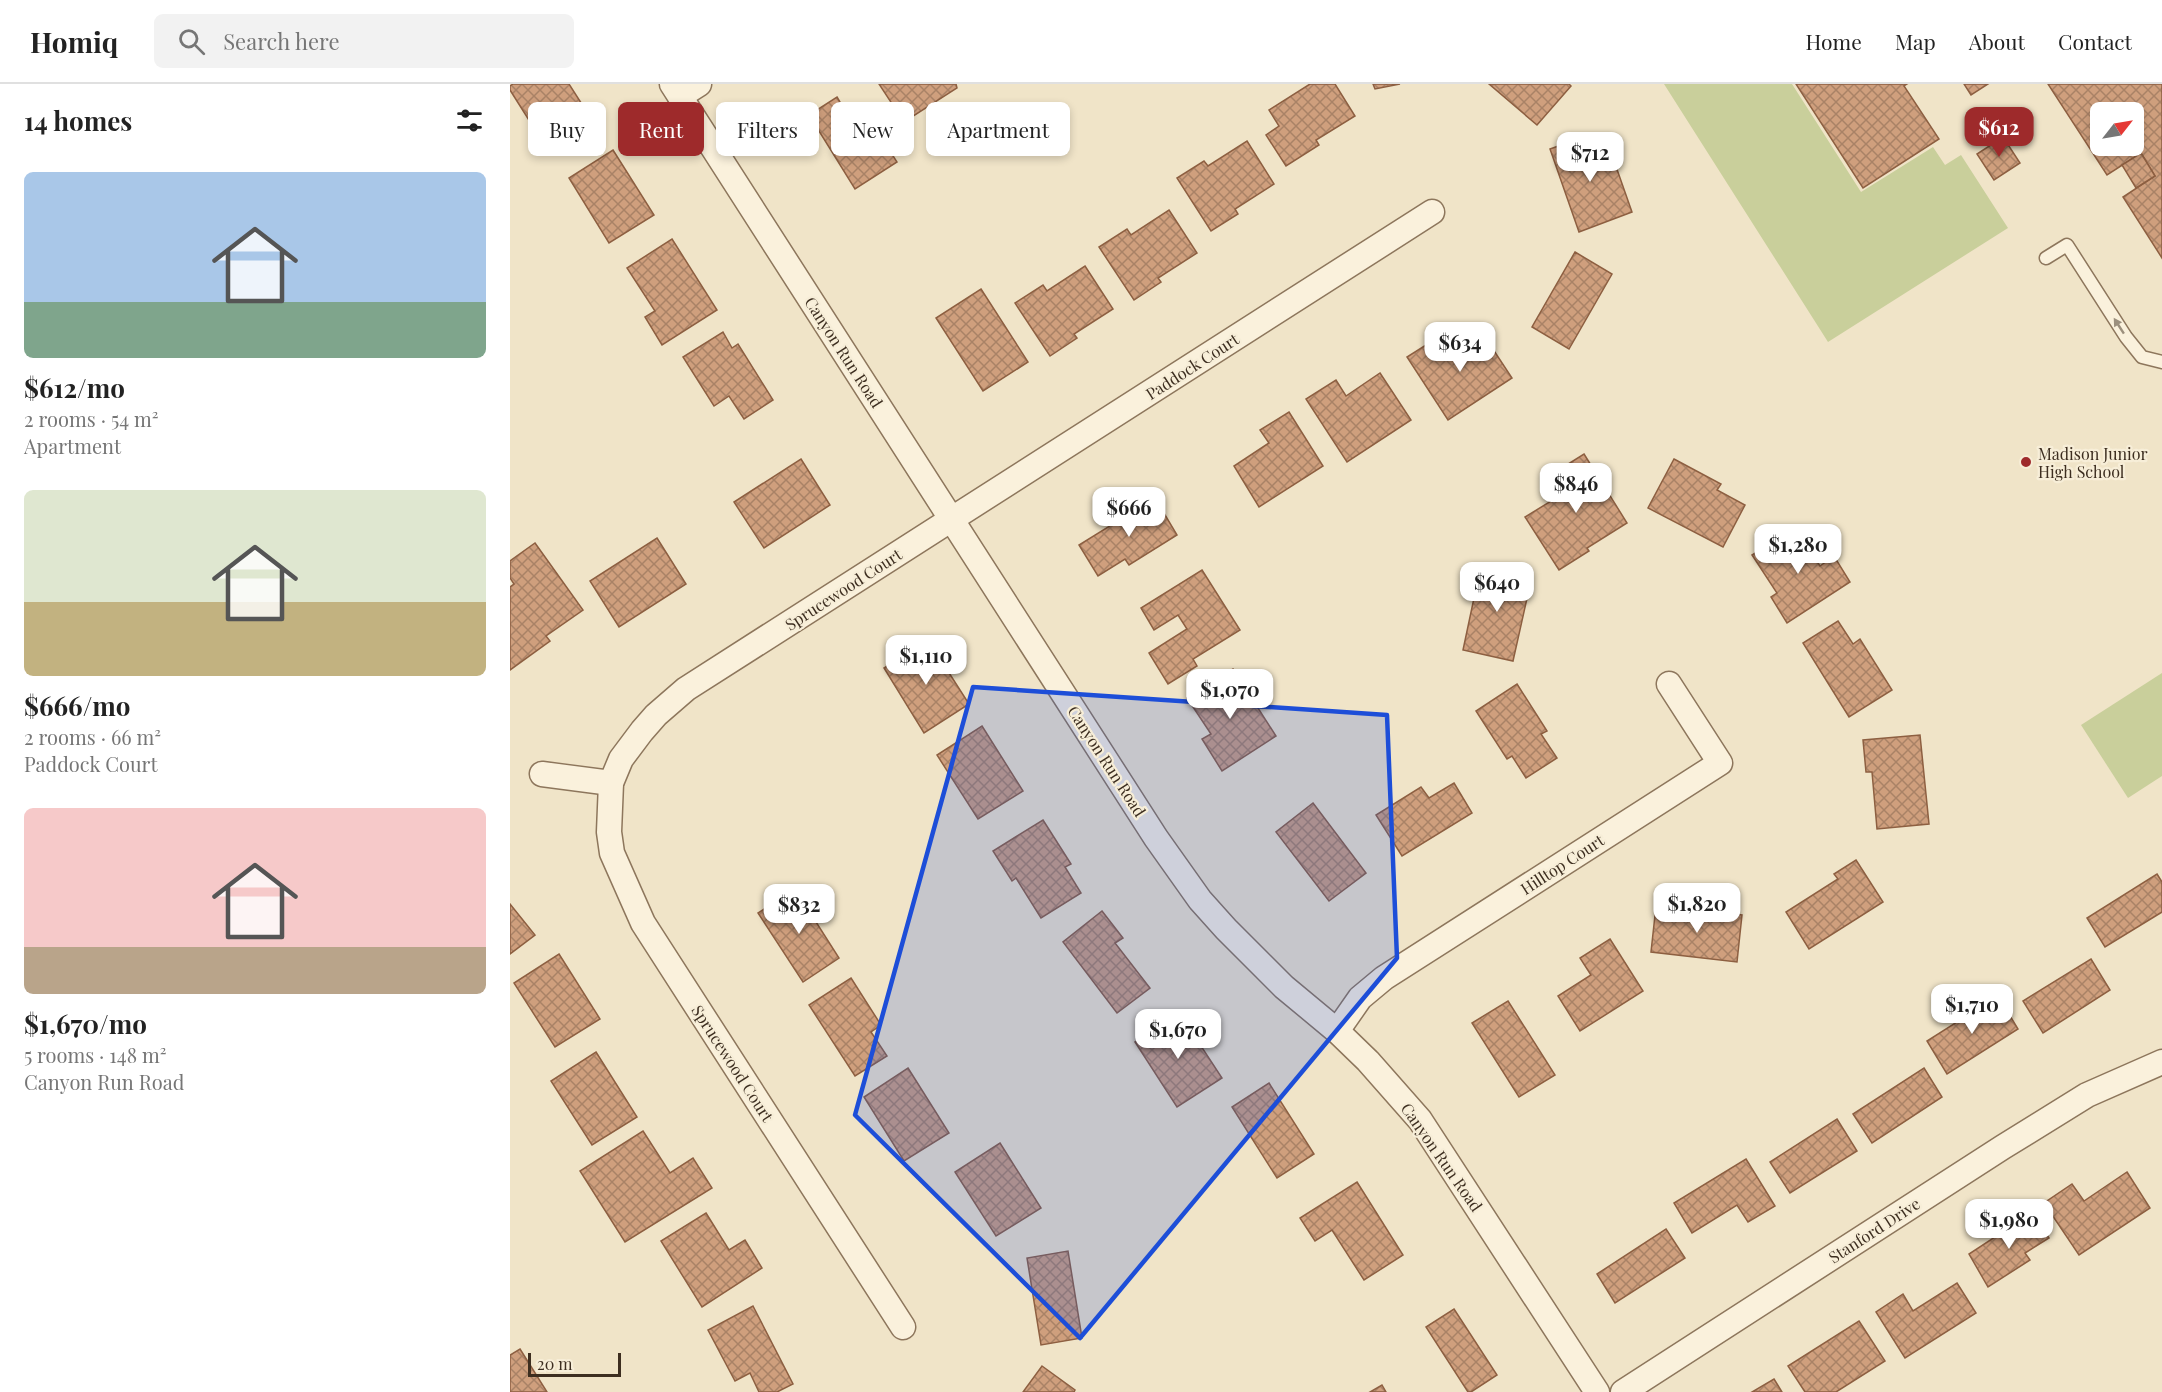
<!DOCTYPE html>
<html lang="en">
<head>
<meta charset="utf-8">
<style>
	body { margin:0; font-family:"Playfair Display",serif; background:#f2f2f2; color:#222; height:100vh; display:flex; flex-direction:column; font-size:22px; white-space:nowrap }
	* { box-sizing:border-box; margin:0 }
	p { font-size:20px; color:#767676 }
	.icon { flex:none; width:33px; height:33px; fill:none; stroke:currentColor; stroke-width:2; stroke-linecap:round; stroke-linejoin:round }
	.map { position:relative; flex:1; overflow:hidden }
	.details { display:flex; flex-direction:column; background:#fff; width:510px }
	.details>* { flex:none }
	.hud { position:absolute; left:18px; top:18px; width:570px; height:54px; display:flex; gap:12px }
	.needle { width:39px; rotate:59deg }
	.controls { position:absolute; left:1580px; top:18px; display:grid; gap:12px }
	.controls a { display:grid; place-items:center; width:54px; height:54px; border-radius:9px; background:#fff; box-shadow:0 3px 9px #0003; font-size:30px }
	.scale { position:absolute; left:18px; bottom:15px; width:93px; box-sizing:border-box; padding-left:6px; border:3px solid #3d2e20; border-top:0; font-size:16px; line-height:21px; white-space:nowrap; color:#3d2e20; -webkit-text-stroke:4px #f7eed8; paint-order:stroke }
	.price { position:absolute; translate:-50% -51px; padding:0 14px; border-radius:12px; background:#fff; color:#222; font-size:20px; line-height:39px; filter:drop-shadow(0 2px 3px #0008) }
	.price::after { content:''; position:absolute; left:50%; top:36px; width:18px; height:14px; margin-left:-9px; background:inherit; clip-path:polygon(0 0,100% 0,50% 100%) }
	.price.active { background:#9e2a2b; color:#fff }
	ul { padding:0; list-style:none }
	li { display:grid; align-content:center; gap:12px; height:318px; padding:0 24px }
	li span { display:grid; place-items:center; height:186px; border-radius:9px; color:#555 }
	li>.icon { margin-inline-start:auto }
	span .icon { width:108px; height:108px; fill:#fffc; stroke-width:1 }
	li b { font-size:26px }
	h2 { display:flex; justify-content:space-between; align-items:center; height:72px; padding:0 24px; font-size:26px }
	.chip { padding:0 21px; border-radius:9px; background:#fff; box-shadow:0 3px 9px #0003; font-size:21px; line-height:54px }
	.chip.active { background:#9e2a2b; color:#fff }
	header { display:flex; align-items:center; gap:36px; box-sizing:border-box; height:84px; padding:0 30px; background:#fff; border-bottom:2px solid #e0e0e0 }
	header strong { font-size:28px }
	nav { display:flex; gap:33px; margin-inline-start:auto; font-size:21px }
	.search { width:420px; height:54px; background:#f2f2f2; display:flex; align-items:center; gap:15px; box-sizing:border-box; padding:0 21px; border-radius:9px; color:#767676; font-size:22px }
	main { display:flex; flex:1; min-height:0 }
	.map>svg:first-child { display:block }
	.park { fill:#c9cf9b }
	.building { fill:url(#building-cross-hatch); stroke:#8d5f41; stroke-width:1.5; fill-rule:evenodd }
	.lines { fill:none; stroke-linecap:round; stroke-linejoin:round }
	.service-casing { stroke:#8d765c; stroke-width:15 }
	.minor-casing { stroke:#8d765c; stroke-width:27 }
	.service { stroke:#faf1dc; stroke-width:12 }
	.minor { stroke:#faf1dc; stroke-width:24 }
	.oneway { fill:#9c907e }
	.marked { fill:#1d4ed8; fill-opacity:0.2; stroke:#1d4ed8; stroke-width:4.5; stroke-linejoin:round }
	.poi-dot { fill:#9e2a2b; stroke:#f7eed8; stroke-width:2 }
	.labels { text-anchor:middle; dominant-baseline:central; stroke-width:4.5; stroke-linejoin:round; paint-order:stroke }
	.street-label { font-size:16px; fill:#3d2e20; stroke:#f7eed8 }
	.poi-label { font-size:16px; fill:#3d2e20; stroke:#f7eed8; text-anchor:start }
</style>
</head>
<body>
<header>
<strong>Homiq</strong>
<div class="search"><svg class="icon" aria-label="search" viewBox="0 0 24 24"><circle cx="10" cy="10" r="6"/><path d="M15 15l6 6"/></svg>Search here</div>
<nav><a>Home</a><a>Map</a><a>About</a><a>Contact</a></nav>
</header>
<main>
<section class="details">
<h2>14 homes<svg class="icon" aria-label="filters" viewBox="0 0 24 24"><path d="M4 7h16M4 17h16"/><circle cx="9" cy="7" r="2"/><circle cx="15" cy="17" r="2"/></svg></h2>
<ul>
<li><span style="background:linear-gradient(#a9c7e8 70%,#7fa58c 0)"><svg class="icon" aria-label="home" viewBox="0 0 24 24"><path d="M3 11l9-7 9 7M6 9v11h12V9"/></svg></span><div><b>$612/mo</b><p>2 rooms · 54 m²</p><p>Apartment</p></div></li>
<li><span style="background:linear-gradient(#dfe7d0 60%,#c2b280 0)"><svg class="icon" aria-label="home" viewBox="0 0 24 24"><path d="M3 11l9-7 9 7M6 9v11h12V9"/></svg></span><div><b>$666/mo</b><p>2 rooms · 66 m²</p><p>Paddock Court</p></div></li>
<li><span style="background:linear-gradient(#f6c9c9 75%,#b9a48a 0)"><svg class="icon" aria-label="home" viewBox="0 0 24 24"><path d="M3 11l9-7 9 7M6 9v11h12V9"/></svg></span><div><b>$1,670/mo</b><p>5 rooms · 148 m²</p><p>Canyon Run Road</p></div></li>
</ul>
</section>
<div class="map">
<svg width="1652" height="1308" viewBox="0 0 1652 1308">
	<defs>
		<pattern id="building-cross-hatch" width="8" height="8" patternUnits="userSpaceOnUse" patternTransform="scale(1.5)"><rect width="8" height="8" fill="#cf9f7d"/><path d="M0 0l8 8M0 8l8-8" fill="none" stroke="#a98266"/></pattern>
	</defs>
	<rect width="100%" height="100%" fill="#f0e4c8"/>
	<g class="park">
		<path d="M1154,0H1282L1351,108L1423,63L1435,81L1451,71L1498,144L1318,258Z"/>
		<path d="M1652,589V692L1618,714L1571,641Z"/>
	</g>
	<g class="building">
		<path d="M3,0H59L84,39L39,68L0,6V2Z"/>
		<path d="M369,0H446L447,4L394,38Z"/>
		<path d="M800,0H825L845,32L806,56L809,61L776,82L756,51L769,42L759,26Z"/>
		<path d="M863,0H890L865,5Z"/>
		<path d="M979,0H1059L1061,2L1027,41Z"/>
		<path d="M1286,0H1397L1394,2L1429,55L1353,104Z"/>
		<path d="M1454,0H1478L1461,11Z"/>
		<path d="M1538,0H1652V174L1613,113L1645,92L1637,79L1631,69L1597,91ZM1590,28H1623V62H1590Z"/>
		<path d="M327,13L341,37L355,28L387,78L345,105L299,31Z"/>
		<path d="M1082,50L1092,78L1103,74L1122,128L1069,148L1040,65Z"/>
		<path d="M1493,53L1510,79L1484,96L1467,70Z"/>
		<path d="M737,57L764,100L725,125L728,130L701,147L667,94L694,77L698,82Z"/>
		<path d="M103,66L144,131L99,159L59,94Z"/>
		<path d="M1631,69L1645,92L1626,104L1612,81Z"/>
		<path d="M659,126L687,169L648,194L651,198L624,216L589,163L617,145L621,151Z"/>
		<path d="M162,155L207,226L152,261L135,233L145,227L117,184Z"/>
		<path d="M1065,168L1102,190L1059,265L1022,243Z"/>
		<path d="M575,182L603,225L564,250L567,254L540,272L505,219L533,201L537,207Z"/>
		<path d="M471,205L518,278L473,307L426,234Z"/>
		<path d="M971,247L1002,294L938,336L897,273L927,254L938,269Z"/>
		<path d="M213,248L222,264L228,260L263,316L234,335L219,312L204,322L173,273Z"/>
		<path d="M870,289L901,336L837,378L796,315L826,296L836,312Z"/>
		<path d="M779,328L813,382L749,423L724,382L759,359L750,346Z"/>
		<path d="M1074,370L1117,439L1077,464L1079,467L1049,486L1015,433L1051,411L1039,392Z"/>
		<path d="M291,375L320,421L254,464L224,418Z"/>
		<path d="M1164,375L1211,400L1207,406L1235,421L1213,463L1138,424Z"/>
		<path d="M645,414L667,451L619,481L615,475L588,492L569,461Z"/>
		<path d="M1285,444L1310,482L1324,472L1340,498L1277,539L1261,513L1267,509L1242,471Z"/>
		<path d="M147,454L176,500L109,543L80,497Z"/>
		<path d="M25,459L73,526L36,552L40,557L0,586V503L4,500L0,494V477Z"/>
		<path d="M971,481L1022,492L1003,577L953,566Z"/>
		<path d="M692,486L730,546L683,575L687,582L658,600L639,569L677,545L668,531L644,546L631,524Z"/>
		<path d="M1328,537L1343,560L1350,555L1382,606L1339,633L1293,559Z"/>
		<path d="M418,556L459,620L414,649L374,584Z"/>
		<path d="M723,585L766,652L712,687L692,655L701,650L677,614Z"/>
		<path d="M1007,600L1037,647L1031,650L1047,674L1016,694L1002,672L997,675L966,627Z"/>
		<path d="M472,642L513,707L468,735L427,671Z"/>
		<path d="M1410,651L1419,740L1367,745L1362,688H1356L1353,656Z"/>
		<path d="M944,699L962,729L892,772L866,731L911,703L919,714Z"/>
		<path d="M803,719L856,789L819,817L766,748Z"/>
		<path d="M533,736L561,780L555,783L571,809L531,834L506,794L502,797L483,767Z"/>
		<path d="M1346,776L1373,818L1299,865L1276,828L1328,795L1324,790Z"/>
		<path d="M1647,790L1652,798V828L1595,863L1577,834Z"/>
		<path d="M285,805L329,874L293,898L248,829Z"/>
		<path d="M0,820L25,851L0,870Z"/>
		<path d="M1146,822L1232,831L1227,878L1141,868Z"/>
		<path d="M592,827L613,854L605,859L640,904L607,929L553,858Z"/>
		<path d="M1100,855L1133,907L1070,947L1048,912L1081,891L1070,874Z"/>
		<path d="M49,870L90,935L45,963L4,899Z"/>
		<path d="M1581,875L1600,906L1533,949L1513,917Z"/>
		<path d="M341,894L371,941L361,948L377,972L345,992L299,921Z"/>
		<path d="M1488,912L1508,945L1437,990L1417,957Z"/>
		<path d="M998,917L1045,991L1009,1013L962,939Z"/>
		<path d="M670,930L712,994L667,1023L625,958Z"/>
		<path d="M86,968L127,1033L82,1061L41,997Z"/>
		<path d="M398,984L439,1049L394,1077L354,1013Z"/>
		<path d="M1414,984L1432,1013L1362,1059L1343,1030Z"/>
		<path d="M759,999L804,1070L767,1094L722,1023Z"/>
		<path d="M1327,1035L1347,1067L1280,1109L1260,1078Z"/>
		<path d="M133,1047L160,1089L183,1074L202,1104L115,1158L70,1087Z"/>
		<path d="M490,1059L531,1124L486,1152L445,1088Z"/>
		<path d="M1236,1075L1265,1122L1238,1138L1227,1121L1182,1149L1164,1119Z"/>
		<path d="M1617,1088L1640,1124L1569,1171L1534,1119L1562,1100L1574,1117Z"/>
		<path d="M847,1098L893,1171L854,1196L822,1146L805,1157L790,1134Z"/>
		<path d="M1523,1128L1539,1154L1515,1169L1520,1176L1478,1203L1459,1170Z"/>
		<path d="M196,1129L219,1166L235,1156L252,1184L192,1223L151,1157Z"/>
		<path d="M1156,1145L1175,1174L1105,1219L1087,1190Z"/>
		<path d="M558,1167L572,1254L531,1261L517,1174Z"/>
		<path d="M1447,1199L1466,1229L1395,1274L1366,1228L1393,1210L1403,1227Z"/>
		<path d="M243,1222L283,1300L267,1308H249L240,1289L225,1297L198,1246Z"/>
		<path d="M944,1225L987,1291L961,1308H958L916,1243Z"/>
		<path d="M1349,1237L1375,1277L1326,1308H1295L1278,1282Z"/>
		<path d="M10,1265L37,1308H0V1271Z"/>
		<path d="M532,1282L565,1306L564,1308H513Z"/>
		<path d="M1264,1295L1272,1308H1242Z"/>
		<path d="M872,1301L876,1308H860Z"/>
	</g>
	<g class="lines">
		<defs>
			<path id="service" d="M1536,174L1557,161L1616,253L1632,273L1652,278"/>
			<g id="minor">
				<path d="M162,0L646,754L690,816L716,845L774,903L827,947L858,977L910,1036L1087,1308"/>
				<path d="M170,12L189,0"/>
				<path d="M32,690L101,699"/>
				<path d="M827,947L850,914L874,894L1210,679L1159,600"/>
				<path d="M393,1243L133,839L102,769L99,748L101,699L111,675L132,647L146,631L176,605L922,128"/>
				<path d="M1113,1308L1493,1063L1577,1011L1652,978"/>
			</g>
		</defs>
		<use href="#service" class="service-casing"/>
		<use href="#minor" class="minor-casing"/>
		<use href="#service" class="service"/>
		<use href="#minor" class="minor"/>
	</g>
	<defs><path id="oneway-solid" d="M-6-.8H1V-3.2L6.5 0L1 3.2V.8H-6Z" transform="scale(1.5)"/></defs>
	<use class="oneway" href="#oneway-solid" transform="translate(1609 242) rotate(-123)"/>
	<path class="marked" d="M463,603L877,631L887,874L570,1254L345,1031Z"/>
	<circle class="poi-dot" cx="1516" cy="378" r="6"/>
	<g class="labels">
		<g class="street-label">
			<text transform="translate(334 268) rotate(57)">Canyon Run Road</text>
			<text transform="translate(682 282) rotate(-33)">Paddock Court</text>
			<text transform="translate(333 505) rotate(-33)">Sprucewood Court</text>
			<text transform="translate(597 677) rotate(57)">Canyon Run Road</text>
			<text transform="translate(1052 780) rotate(-33)">Hilltop Court</text>
			<text transform="translate(223 979) rotate(57)">Sprucewood Court</text>
			<text transform="translate(932 1073) rotate(55)">Canyon Run Road</text>
			<text transform="translate(1364 1146) rotate(-33)">Stanford Drive</text>
		</g>
		<g class="poi-label">
			<text x="1528" y="369">Madison Junior<tspan x="1528" dy="18">High School</tspan></text>
		</g>
	</g>
</svg>
<div class="controls">
<a><svg class="needle" viewBox="-14 -14 28 28"><path d="M0-13l5 13h-10z" fill="#e53935"/><path d="M0 13l5-13h-10z" fill="#767676"/></svg></a>
</div>
<div class="scale">20 m</div>
<b class="price active" style="left:1489px;top:74px">$612</b>
<b class="price" style="left:1080px;top:99px">$712</b>
<b class="price" style="left:950px;top:289px">$634</b>
<b class="price" style="left:1066px;top:430px">$846</b>
<b class="price" style="left:619px;top:454px">$666</b>
<b class="price" style="left:1288px;top:491px">$1,280</b>
<b class="price" style="left:987px;top:529px">$640</b>
<b class="price" style="left:416px;top:602px">$1,110</b>
<b class="price" style="left:720px;top:636px">$1,070</b>
<b class="price" style="left:1187px;top:850px">$1,820</b>
<b class="price" style="left:289px;top:851px">$832</b>
<b class="price" style="left:1462px;top:951px">$1,710</b>
<b class="price" style="left:668px;top:976px">$1,670</b>
<b class="price" style="left:1499px;top:1166px">$1,980</b>
<div class="hud">
<a class="chip">Buy</a>
<a class="chip active">Rent</a>
<a class="chip">Filters</a>
<a class="chip">New</a>
<a class="chip">Apartment</a>
</div>
</div>
</main>
</body>
</html>
